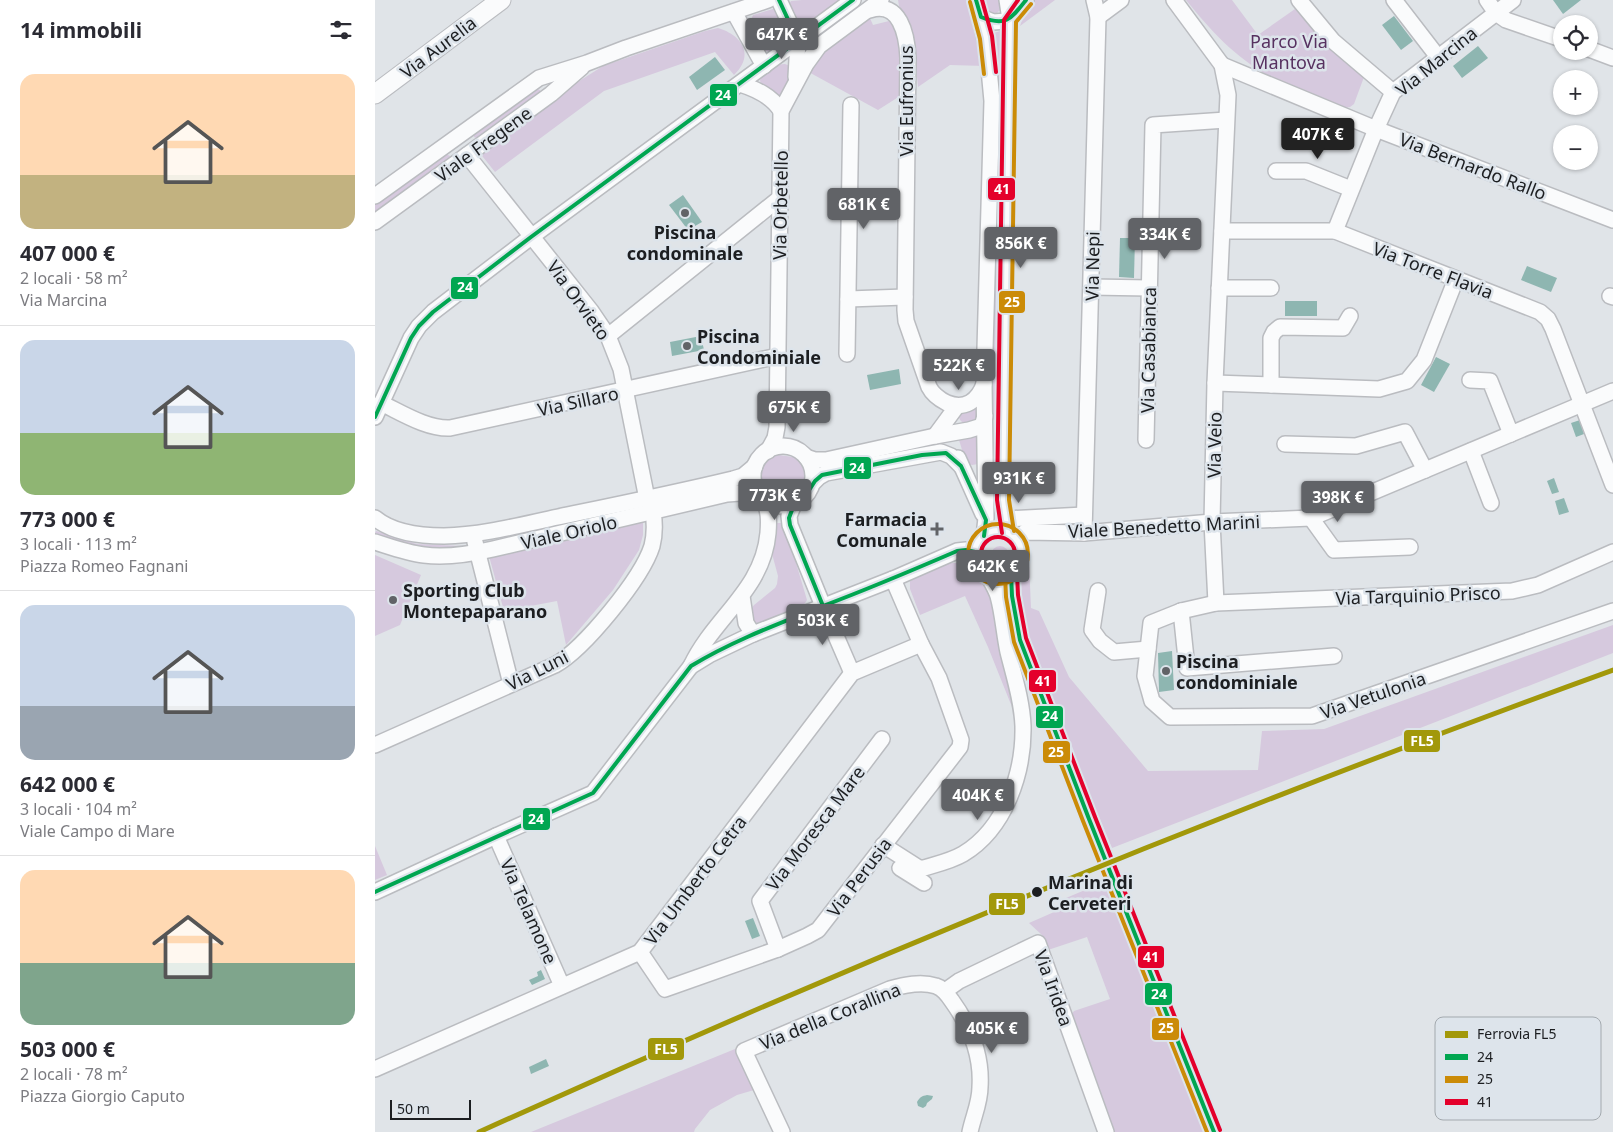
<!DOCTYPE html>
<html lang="it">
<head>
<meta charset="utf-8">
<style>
	body { margin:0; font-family:"Noto Sans",sans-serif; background:#f2f2f3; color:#2b2b33; height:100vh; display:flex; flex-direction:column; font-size:19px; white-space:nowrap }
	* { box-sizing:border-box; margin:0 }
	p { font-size:16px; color:#7c7c81 }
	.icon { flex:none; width:28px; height:28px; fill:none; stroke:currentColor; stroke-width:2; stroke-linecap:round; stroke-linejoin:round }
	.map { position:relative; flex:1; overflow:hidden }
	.panel { display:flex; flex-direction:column; background:#fff; width:375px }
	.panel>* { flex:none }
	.fabs { position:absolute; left:1178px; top:15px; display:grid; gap:10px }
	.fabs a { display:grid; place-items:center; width:45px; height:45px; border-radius:50%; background:#fff; box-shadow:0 1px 4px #0004; font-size:25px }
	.scale { position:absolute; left:15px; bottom:12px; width:81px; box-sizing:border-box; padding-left:5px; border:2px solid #1c1e21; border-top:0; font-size:14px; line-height:18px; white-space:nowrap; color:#1c1e21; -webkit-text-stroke:4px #dde4eb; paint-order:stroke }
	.price { position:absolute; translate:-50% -42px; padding:0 11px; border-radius:5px; background:#616367; color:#fff; font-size:16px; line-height:32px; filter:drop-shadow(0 1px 2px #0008) }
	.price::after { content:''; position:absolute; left:50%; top:30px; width:15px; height:11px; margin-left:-8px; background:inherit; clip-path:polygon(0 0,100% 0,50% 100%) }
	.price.active { background:#222; color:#fff }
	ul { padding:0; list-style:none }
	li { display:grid; align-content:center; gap:10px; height:265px; padding:0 20px }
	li+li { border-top:1px solid #e1e1e2 }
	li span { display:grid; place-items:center; height:155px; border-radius:15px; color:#555 }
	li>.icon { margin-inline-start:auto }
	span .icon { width:90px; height:90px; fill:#fffc; stroke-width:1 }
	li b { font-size:21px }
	h2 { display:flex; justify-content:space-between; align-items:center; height:60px; padding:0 20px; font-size:21px }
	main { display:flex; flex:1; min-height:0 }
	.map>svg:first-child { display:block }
	.green { fill:#d6c9de }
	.water { fill:#8eb6b1 }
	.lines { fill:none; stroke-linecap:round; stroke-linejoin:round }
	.minor-casing { stroke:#babcc0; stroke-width:18 }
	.major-casing { stroke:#babcc0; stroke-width:21 }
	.minor { stroke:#fafbfc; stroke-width:15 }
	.major { stroke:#fafbfc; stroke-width:19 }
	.bus-1-casing { stroke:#dde4eb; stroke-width:8 }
	.bus-2-casing { stroke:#dde4eb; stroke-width:8 }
	.bus-3-casing { stroke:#dde4eb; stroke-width:8 }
	.bus-1 { stroke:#00a651; stroke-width:4 }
	.bus-2 { stroke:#cb8b07; stroke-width:4 }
	.bus-3 { stroke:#e4002b; stroke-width:4 }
	.rail-1-casing { stroke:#dde4eb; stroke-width:9 }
	.rail-1 { stroke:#a2980a; stroke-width:5 }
	.poi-dot { fill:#616367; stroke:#dde4eb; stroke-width:2 }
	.stop-dot { fill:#1c1e21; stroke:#dde4eb; stroke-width:2 }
	.labels { text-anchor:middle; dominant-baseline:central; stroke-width:5; stroke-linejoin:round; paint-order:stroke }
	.park-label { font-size:18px; fill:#573160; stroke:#dde4eb }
	.street-label { font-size:18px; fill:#1c1e21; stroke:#dde4eb }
	.poi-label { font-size:18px; font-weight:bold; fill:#1c1e21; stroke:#dde4eb; text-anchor:start }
	.stop-label { font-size:18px; font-weight:bold; fill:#1c1e21; stroke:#dde4eb; text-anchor:start }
	.key { fill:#dde4eb; stroke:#a3a9ae; stroke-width:1 }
	.key-label { font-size:14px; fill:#1c1e21 }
	.line-badge { stroke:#dde4eb; stroke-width:2 }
	.badge-label { font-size:14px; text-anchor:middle; font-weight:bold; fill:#fff }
</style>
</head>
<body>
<main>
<section class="panel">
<h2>14 immobili<svg class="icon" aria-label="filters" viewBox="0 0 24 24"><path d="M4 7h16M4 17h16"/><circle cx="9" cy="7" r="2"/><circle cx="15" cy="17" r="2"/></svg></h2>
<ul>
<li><span style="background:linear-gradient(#ffd9b3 65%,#c2b280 0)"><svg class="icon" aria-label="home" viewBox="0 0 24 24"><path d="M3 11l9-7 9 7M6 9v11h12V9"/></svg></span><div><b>407 000 €</b><p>2 locali · 58 m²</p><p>Via Marcina</p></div></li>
<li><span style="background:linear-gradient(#c9d6e8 60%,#8fb573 0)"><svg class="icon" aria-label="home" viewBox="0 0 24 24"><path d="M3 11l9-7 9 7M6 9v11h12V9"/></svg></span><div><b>773 000 €</b><p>3 locali · 113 m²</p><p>Piazza Romeo Fagnani</p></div></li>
<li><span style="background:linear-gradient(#c9d6e8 65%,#9aa5b1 0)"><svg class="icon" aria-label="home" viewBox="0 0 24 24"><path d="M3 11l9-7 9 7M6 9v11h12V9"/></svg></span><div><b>642 000 €</b><p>3 locali · 104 m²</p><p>Viale Campo di Mare</p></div></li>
<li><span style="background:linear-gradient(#ffd9b3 60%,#7fa58c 0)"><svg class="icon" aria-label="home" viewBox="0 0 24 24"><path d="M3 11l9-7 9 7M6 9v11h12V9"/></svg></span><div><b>503 000 €</b><p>2 locali · 78 m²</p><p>Piazza Giorgio Caputo</p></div></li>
</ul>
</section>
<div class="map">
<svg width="1238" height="1132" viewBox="0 0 1238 1132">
	<rect width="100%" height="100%" fill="#e0e4e8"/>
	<g class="green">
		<path d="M427,0H464V1L427,27L423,25L413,5L416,1Z"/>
		<path d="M523,0H596L610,66L575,65L543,87L538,33L524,6Z"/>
		<path d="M607,0H624L625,10L619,16L612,13Z"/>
		<path d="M658,0H680L645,26L649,14Z"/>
		<path d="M811,0H857L883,35L920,9L945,37L979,66L989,77L979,104L975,107L969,108C943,98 917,89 894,76C860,57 835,30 811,0Z"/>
		<path d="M398,9L402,11L414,34L412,39L394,52L389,50L375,23L378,15Z"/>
		<path d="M494,16L498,25L518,20L527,44L525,96L503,110L430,70L440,56Z"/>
		<path d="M343,28C367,35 380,55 359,75L340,52L229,91L120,172L104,152L198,85L228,66L330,31Z"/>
		<path d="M625,31L631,36L622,419L619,420L614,415L617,40L619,33Z"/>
		<path d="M410,64L415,66L417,76L407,95L402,96L386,86L385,80C391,72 400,64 410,64Z"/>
		<path d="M162,89L165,90V94L104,139L99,137L98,134L159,90Z"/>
		<path d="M71,154L75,156V159L0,214V203Z"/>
		<path d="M604,408L605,413L600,423L589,424L585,420L583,415Z"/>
		<path d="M604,435L603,464L597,465L594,464L588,453L584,440L585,438Z"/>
		<path d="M616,442H621L623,445L622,481L618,483Z"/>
		<path d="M404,455L425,458L434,465L435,469C422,518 367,494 386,468C391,461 396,457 404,455Z"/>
		<path d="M268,521V535L264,550L238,590L191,645L182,601L129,611L114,556Z"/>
		<path d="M402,523H407L410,526L432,600L428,606L388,624L380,625L373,613L379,605L400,588L402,584L403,576L396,550L398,526Z"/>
		<path d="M1,531L42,544L88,546C66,556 21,543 0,533Z"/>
		<circle cx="625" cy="555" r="9"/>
		<path d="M0,555L46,575L25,625L0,636Z"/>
		<path d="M654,561L656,608L664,611L694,677L773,771L883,770L887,731L949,729L1238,625V653L737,848L694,745L652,638L642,586Z"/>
		<path d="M572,563H586L596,566L614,587L637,707L613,647L590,596L545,615L535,589V581Z"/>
		<path d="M0,846L12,875L0,880Z"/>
		<path d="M731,881L829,1132H737L695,1017L699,1011L735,999L712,937L673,950L667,935L654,923L686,909L684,901Z"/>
		<path d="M360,1049L379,1090L362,1095L335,1110L320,1129L319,1132H156Z"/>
	</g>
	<g class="water">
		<path d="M1178,0H1206L1188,14Z"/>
		<path d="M1019,16L1038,41L1026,50L1007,25Z"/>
		<path d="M1103,46L1113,58L1087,78L1078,66Z"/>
		<path d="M340,57L350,70L322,90L314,77Z"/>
		<path d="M308,195L327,222L313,230L294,205Z"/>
		<path d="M745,238H760L759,278L744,277Z"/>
		<path d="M1152,266L1182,278L1176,292L1146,280Z"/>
		<rect x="910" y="301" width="32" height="15"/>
		<path d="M326,336L329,350L297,356L295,342Z"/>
		<path d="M1061,357L1075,364L1059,392L1046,385Z"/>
		<path d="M524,369L526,384L495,390L492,375Z"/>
		<path d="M1205,420L1209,434L1201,437L1196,423Z"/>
		<path d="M1179,478L1184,492L1177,494L1172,481Z"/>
		<path d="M1189,498L1194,512L1184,515L1180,501Z"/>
		<path d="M797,651L799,690L784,692L783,653Z"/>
		<path d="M378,918L385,936L377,939L370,921Z"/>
		<path d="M166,970L170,979L157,985L154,980L163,976L162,972Z"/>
		<path d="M171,1059L174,1066L156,1074L154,1067Z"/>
		<path d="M552,1095L558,1096L557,1099L552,1103L551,1106L548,1108L543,1106L542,1102C545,1097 547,1096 552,1095Z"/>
	</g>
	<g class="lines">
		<defs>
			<g id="minor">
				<path d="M404,0L423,41L421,77"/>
				<path d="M601,0L612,48L617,101L609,384L611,518L609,536"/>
				<path d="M632,0L635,20V35L628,500L633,532"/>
				<path d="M799,0L847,65L853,95L840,383L837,522L841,603"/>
				<path d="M924,0L958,41L1018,92"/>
				<path d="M1019,0L1063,57"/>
				<path d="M1112,0L1121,13L1131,20L1186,39"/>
				<path d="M495,10C525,0 532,35 533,58L530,310L531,321L554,387C558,395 564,399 572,403C590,410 603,401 609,384"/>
				<path d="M359,12L389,66"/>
				<path d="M606,17L618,22L632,21L651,0"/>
				<path d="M723,17L746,0"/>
				<path d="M1214,49L1238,58"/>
				<path d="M847,65L1001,129L1238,220"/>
				<path d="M365,84C381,89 397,96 406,111"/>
				<path d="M92,155L216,311L233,336L246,369L272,499"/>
				<path d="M901,171H931L976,189"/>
				<path d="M0,196L164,78L212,63L251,48L393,0"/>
				<path d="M0,222L176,94L207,67"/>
				<path d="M847,231H960L1165,312L1173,319L1178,329L1238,485"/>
				<path d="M960,231L1001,129L1018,92L1138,0"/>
				<path d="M716,287L774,288"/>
				<path d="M844,288H896"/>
				<path d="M1235,296L1238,297"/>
				<path d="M473,299L530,297"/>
				<path d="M233,336L406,197"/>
				<path d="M472,354L476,105"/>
				<path d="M1095,380L1115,381L1136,434"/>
				<path d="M840,383L1004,389L1032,381L1049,360L1081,279"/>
				<path d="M896,385V338L899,332L905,327L968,328L975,316"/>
				<path d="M6,403C27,413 52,429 75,428L403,356"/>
				<path d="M0,417L36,338L44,326L58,312L156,237L478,0"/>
				<path d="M560,436L582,406"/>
				<path d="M771,440L778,125L851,120"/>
				<path d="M910,444L981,446L1030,432L1050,470"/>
				<circle cx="408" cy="476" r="30"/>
				<path d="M393,451L400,438L402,427L406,111L431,64L444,46L506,0"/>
				<path d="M1096,451L1116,503"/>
				<path d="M431,457L440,460H451L560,436L594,430L607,426L610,416"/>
				<path d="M583,458L608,514"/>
				<path d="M437,484L444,477L451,473L566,452L576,456L586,466"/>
				<path d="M419,504L414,516L415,525L448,606L477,673"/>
				<path d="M0,518C18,533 47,536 69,536C108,535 145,525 183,517C241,505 300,493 358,479L368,476L380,466"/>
				<path d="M936,518L959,550L1035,547"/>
				<path d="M631,519L709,515"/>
				<circle cx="623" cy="554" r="23"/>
				<path d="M709,533L723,17L719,0"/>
				<path d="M643,541L650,532L709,533L837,522L936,518L1238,391"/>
				<path d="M0,542C16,547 32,553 49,555C71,558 96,554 118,549L352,494L365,493L387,498"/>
				<path d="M100,542L136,684"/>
				<path d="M1238,552L1163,585L1137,591L841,603L806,611L776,623L770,676L777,701L795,717L937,716L1238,611"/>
				<path d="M636,574L637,596L645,640L714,819L839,1132"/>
				<path d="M723,591L717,630L725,641L739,652L773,649"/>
				<path d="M367,596L371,623L378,634"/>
				<path d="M806,611L812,668L959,656"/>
				<path d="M316,666C339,617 388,590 393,533C394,520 394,510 388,499"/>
				<path d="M0,745L180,665C209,649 267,578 277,546C280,534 280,524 278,512"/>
				<path d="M121,836L187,986"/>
				<path d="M508,845L544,868H549C562,864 576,861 588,854C630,829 649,773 648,726C647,701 639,676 633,652C629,633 628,614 623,596C621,589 616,582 613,575"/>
				<path d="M525,868L549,883"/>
				<path d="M0,892L121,836L218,793L316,666L334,655L378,634L518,579L582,551L591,550L600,552"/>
				<path d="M403,949L385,901L507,739"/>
				<path d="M265,952L290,989L403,949L432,936L443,930L585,747L586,740L564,678L546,644"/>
				<path d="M570,991L584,981L663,943L731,1132"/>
				<path d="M0,1069L265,952L477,673L546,644L518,579"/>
				<path d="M407,1132L369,1051L515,989C529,985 546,981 561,986C568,988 573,995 577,1001C595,1026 607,1056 605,1087C605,1103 598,1117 595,1132"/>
			</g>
			<path id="major" d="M0,94L126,0"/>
		</defs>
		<use href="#minor" class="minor-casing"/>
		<use href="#major" class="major-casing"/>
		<use href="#minor" class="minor"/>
		<use href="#major" class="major"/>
		<defs>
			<g id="bus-1">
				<path d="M404,0L423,41"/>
				<path d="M601,0L606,17C631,27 636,19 651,0"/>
				<path d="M0,417L36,338L44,326L58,312L156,237L478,0"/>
				<path d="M636,574L637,596L645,640L714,819L839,1132"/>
				<path d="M448,606L415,525L414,518L417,510L429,498L440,481L447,475L547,455L571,453L586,466L611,520L609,536"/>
				<path d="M0,892L218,793L316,666C357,641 403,624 448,606C493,589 538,570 582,551L591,550L600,552"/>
			</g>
			<g id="bus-2">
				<path d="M595,2L605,39L609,74"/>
				<circle cx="623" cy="554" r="30"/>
				<path d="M639,531L634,500L641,22L656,4"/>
				<path d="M630,574L631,597L639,642L708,821L832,1132"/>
			</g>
			<g id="bus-3">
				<path d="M607,0L617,36L621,72"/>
				<path d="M627,533L622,500L629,20L643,0"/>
				<circle cx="623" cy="554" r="17"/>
				<path d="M642,574L643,595L651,638L720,817L845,1130"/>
			</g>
		</defs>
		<use href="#bus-1" class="bus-1-casing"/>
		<use href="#bus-2" class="bus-2-casing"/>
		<use href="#bus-3" class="bus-3-casing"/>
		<use href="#bus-1" class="bus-1"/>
		<use href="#bus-2" class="bus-2"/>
		<use href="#bus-3" class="bus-3"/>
		<defs>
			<path id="rail-1" d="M104,1132C476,964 854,809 1238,670"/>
		</defs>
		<use href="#rail-1" class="rail-1-casing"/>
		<use href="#rail-1" class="rail-1"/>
	</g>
	<g class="poi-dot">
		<circle cx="310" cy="213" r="5"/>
		<circle cx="312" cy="346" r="5"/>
		<path d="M559.5 521.5h5v5h5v5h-5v5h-5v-5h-5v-5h5z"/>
		<circle cx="18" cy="600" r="5"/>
		<circle cx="791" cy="671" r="5"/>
	</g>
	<circle class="stop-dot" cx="662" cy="892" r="6"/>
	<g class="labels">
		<g class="park-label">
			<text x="914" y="41">Parco Via<tspan x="914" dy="21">Mantova</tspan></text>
		</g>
		<g class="street-label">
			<text transform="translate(63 47) rotate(-37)">Via Aurelia</text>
			<text transform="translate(1061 61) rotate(-39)">Via Marcina</text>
			<text transform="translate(531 101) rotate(-90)">Via Eufronius</text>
			<text transform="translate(108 144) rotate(-36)">Viale Fregene</text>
			<text transform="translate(1098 166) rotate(21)">Via Bernardo Rallo</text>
			<text transform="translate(405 205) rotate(-89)">Via Orbetello</text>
			<text transform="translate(717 266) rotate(-89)">Via Nepi</text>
			<text transform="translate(1058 270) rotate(21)">Via Torre Flavia</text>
			<text transform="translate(204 300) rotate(54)">Via Orvieto</text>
			<text transform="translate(773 350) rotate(-89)">Via Casabianca</text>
			<text transform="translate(203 401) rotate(-12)">Via Sillaro</text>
			<text transform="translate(839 445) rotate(-89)">Via Veio</text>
			<text transform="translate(789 526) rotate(-3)">Viale Benedetto Marini</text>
			<text transform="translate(194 532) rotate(-13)">Viale Oriolo</text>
			<text transform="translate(1043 595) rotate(-2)">Via Tarquinio Prisco</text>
			<text transform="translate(162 670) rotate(-27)">Via Luni</text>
			<text transform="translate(998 695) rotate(-19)">Via Vetulonia</text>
			<text transform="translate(440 828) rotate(-53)">Via Moresca Mare</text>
			<text transform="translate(484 877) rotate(-53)">Via Perusia</text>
			<text transform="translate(320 880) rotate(-53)">Via Umberto Cetra</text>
			<text transform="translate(154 911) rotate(66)">Via Telamone</text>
			<text transform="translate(679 988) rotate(70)">Via Iridea</text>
			<text transform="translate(455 1016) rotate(-22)">Via della Corallina</text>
		</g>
		<g class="poi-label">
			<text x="310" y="232" text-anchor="middle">Piscina<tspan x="310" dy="21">condominale</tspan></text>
			<text x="322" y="336">Piscina<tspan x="322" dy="21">Condominiale</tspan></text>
			<text x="552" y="519" text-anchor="end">Farmacia<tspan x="552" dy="21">Comunale</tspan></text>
			<text x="28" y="590">Sporting Club<tspan x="28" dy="21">Montepaparano</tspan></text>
			<text x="801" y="661">Piscina<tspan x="801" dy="21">condominiale</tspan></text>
		</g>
		<g class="stop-label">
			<text x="673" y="882">Marina di<tspan x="673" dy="21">Cerveteri</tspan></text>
		</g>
	</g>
	<rect x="1060" y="1017" width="166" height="103" rx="8" class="key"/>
	<rect x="1070" y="1031" width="23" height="7" fill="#a2980a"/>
	<rect x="1070" y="1054" width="23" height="6" fill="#00a651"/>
	<rect x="1070" y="1076" width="23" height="7" fill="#cb8b07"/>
	<rect x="1070" y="1099" width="23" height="6" fill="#e4002b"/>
	<g class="key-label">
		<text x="1102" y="1039">Ferrovia FL5</text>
		<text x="1102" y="1062">24</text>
		<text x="1102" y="1084">25</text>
		<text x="1102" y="1107">41</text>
	</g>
	<g class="line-badge">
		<rect x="334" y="83" width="29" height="24" rx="5" fill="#00a651"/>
		<rect x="612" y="177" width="29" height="24" rx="5" fill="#e4002b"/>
		<rect x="75" y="276" width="29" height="24" rx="5" fill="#00a651"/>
		<rect x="623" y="290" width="28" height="24" rx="5" fill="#cb8b07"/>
		<rect x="468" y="456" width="29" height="24" rx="5" fill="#00a651"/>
		<rect x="653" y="669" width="29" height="24" rx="5" fill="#e4002b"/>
		<rect x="660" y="705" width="29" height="24" rx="5" fill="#00a651"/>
		<rect x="1028" y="729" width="38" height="24" rx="5" fill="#a2980a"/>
		<rect x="667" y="740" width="29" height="24" rx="5" fill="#cb8b07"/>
		<rect x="147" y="807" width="29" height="24" rx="5" fill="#00a651"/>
		<rect x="613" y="892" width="38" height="24" rx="5" fill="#a2980a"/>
		<rect x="762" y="945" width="28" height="24" rx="5" fill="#e4002b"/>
		<rect x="769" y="982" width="29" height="24" rx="5" fill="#00a651"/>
		<rect x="776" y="1017" width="29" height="24" rx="5" fill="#cb8b07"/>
		<rect x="272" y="1037" width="38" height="24" rx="5" fill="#a2980a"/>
	</g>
	<g class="badge-label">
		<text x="348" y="100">24</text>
		<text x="627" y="194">41</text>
		<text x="90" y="292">24</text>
		<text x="637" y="307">25</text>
		<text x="482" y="473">24</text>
		<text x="668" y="686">41</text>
		<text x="675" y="721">24</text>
		<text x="1047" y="746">FL5</text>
		<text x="681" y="757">25</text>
		<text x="161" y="824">24</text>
		<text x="632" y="909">FL5</text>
		<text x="776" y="962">41</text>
		<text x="784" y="999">24</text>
		<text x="791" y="1033">25</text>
		<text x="291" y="1054">FL5</text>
	</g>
</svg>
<div class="fabs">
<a><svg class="icon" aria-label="locate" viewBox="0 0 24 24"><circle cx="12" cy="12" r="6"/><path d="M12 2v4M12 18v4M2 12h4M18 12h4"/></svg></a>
<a>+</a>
<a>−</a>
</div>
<div class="scale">50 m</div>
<b class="price" style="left:407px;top:60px">647K €</b>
<b class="price active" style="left:943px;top:160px">407K €</b>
<b class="price" style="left:489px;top:230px">681K €</b>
<b class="price" style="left:790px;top:260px">334K €</b>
<b class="price" style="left:646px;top:269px">856K €</b>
<b class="price" style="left:584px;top:391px">522K €</b>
<b class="price" style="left:419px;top:433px">675K €</b>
<b class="price" style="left:644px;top:504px">931K €</b>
<b class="price" style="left:400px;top:521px">773K €</b>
<b class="price" style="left:963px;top:523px">398K €</b>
<b class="price" style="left:618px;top:592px">642K €</b>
<b class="price" style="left:448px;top:646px">503K €</b>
<b class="price" style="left:603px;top:821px">404K €</b>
<b class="price" style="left:617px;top:1054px">405K €</b>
</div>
</main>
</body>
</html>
